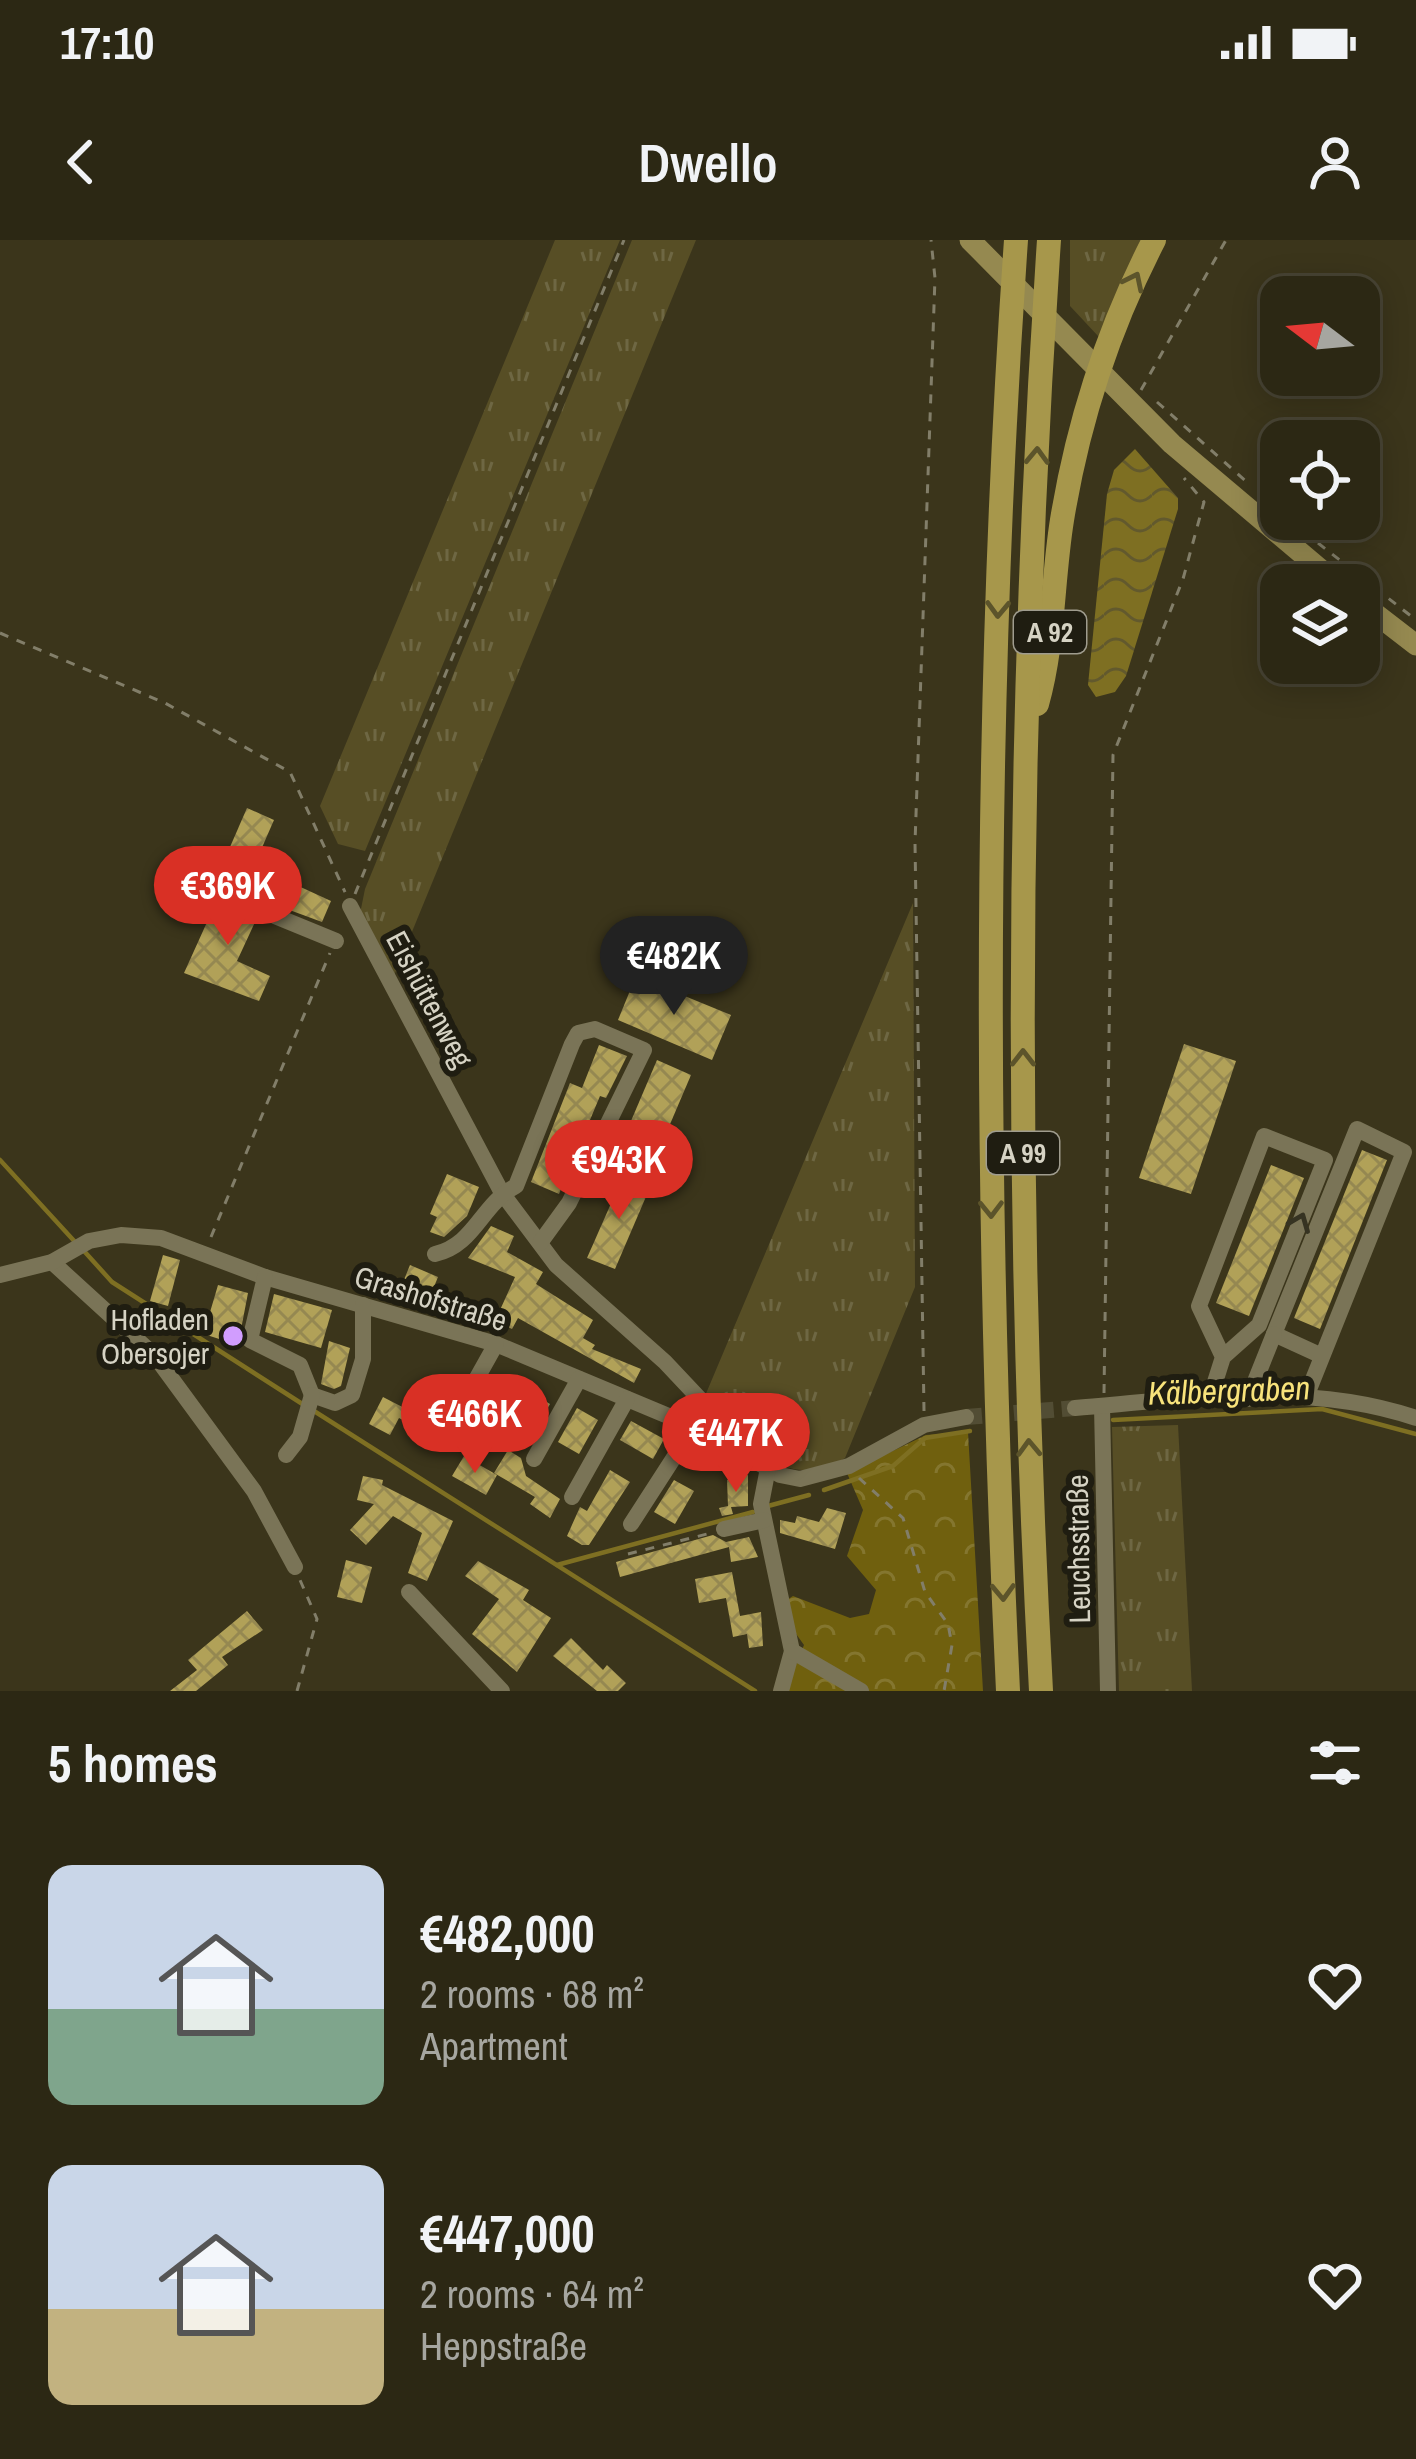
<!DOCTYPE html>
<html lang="en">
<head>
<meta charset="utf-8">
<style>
	body { margin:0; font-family:"Archivo Narrow",sans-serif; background:#34301d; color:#f1f3f6; height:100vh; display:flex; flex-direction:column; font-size:45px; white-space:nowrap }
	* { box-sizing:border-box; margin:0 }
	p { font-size:39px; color:#a6a6a0 }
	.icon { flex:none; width:66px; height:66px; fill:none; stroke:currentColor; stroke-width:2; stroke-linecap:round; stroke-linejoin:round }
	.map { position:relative; height:1451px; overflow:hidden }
	.sheet { display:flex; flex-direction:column; background:#2c2814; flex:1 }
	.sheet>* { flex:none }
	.needle { width:78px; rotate:286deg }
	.controls { position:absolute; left:1260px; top:36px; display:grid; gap:24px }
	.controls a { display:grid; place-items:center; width:120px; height:120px; border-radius:24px; background:#2c2814; box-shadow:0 6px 30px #0003,0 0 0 3px #484434; font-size:60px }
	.price { position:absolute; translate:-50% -102px; padding:0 27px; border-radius:42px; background:#d93025; color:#fff; font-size:39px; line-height:78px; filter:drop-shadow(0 3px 6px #0008) }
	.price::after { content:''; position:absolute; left:50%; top:72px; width:36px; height:27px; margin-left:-18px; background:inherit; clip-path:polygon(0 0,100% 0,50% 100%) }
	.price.active { background:#222; color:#fff }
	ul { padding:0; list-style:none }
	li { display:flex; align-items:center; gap:36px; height:300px; padding:0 48px }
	li span { display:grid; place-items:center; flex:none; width:336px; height:240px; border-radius:24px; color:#555 }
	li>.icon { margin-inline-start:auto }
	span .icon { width:144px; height:144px; fill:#fffc; stroke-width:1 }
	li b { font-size:51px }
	h2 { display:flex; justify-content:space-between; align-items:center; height:144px; padding:0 48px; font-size:51px }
	.status { display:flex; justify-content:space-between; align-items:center; height:84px; padding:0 60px; background:#2c2814; direction:ltr }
	.status svg { height:33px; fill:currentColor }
	header { display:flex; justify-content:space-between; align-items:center; height:156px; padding:0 48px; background:#2c2814; font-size:54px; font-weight:600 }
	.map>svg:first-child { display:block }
	.grass { fill:url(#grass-tufts) }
	.forest { fill:url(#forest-crowns) }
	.water { fill:url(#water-waves) }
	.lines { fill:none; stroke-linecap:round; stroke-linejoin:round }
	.stream { stroke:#7e6f22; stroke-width:4.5 }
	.building { fill:url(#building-cross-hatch) }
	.minor-tunnel { stroke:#524d34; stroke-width:16; stroke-dasharray:16 8; stroke-linecap:butt }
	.path { stroke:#827e69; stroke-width:3; stroke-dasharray:9 9; stroke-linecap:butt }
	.minor { stroke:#7a7457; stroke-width:16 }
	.major { stroke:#958950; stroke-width:21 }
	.highway { stroke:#a7974b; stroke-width:24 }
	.oneway { stroke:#5c542b }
	.oneway2 { stroke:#363322 }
	.poi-dot { fill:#d19dfe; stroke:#1f1d11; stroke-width:4.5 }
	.labels { text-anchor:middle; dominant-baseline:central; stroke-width:12; stroke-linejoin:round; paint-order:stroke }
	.shield { fill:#1f1d11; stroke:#9f9c8e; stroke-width:3 }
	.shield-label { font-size:27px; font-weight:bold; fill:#d6d3c4 }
	.street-label { font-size:30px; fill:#d6d3c4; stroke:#1f1d11 }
	.poi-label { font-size:30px; fill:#d6d3c4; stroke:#1f1d11; text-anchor:end }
	.water-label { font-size:33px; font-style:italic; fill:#f8e37b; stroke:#1f1d11 }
</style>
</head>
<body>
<div class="status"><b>17:10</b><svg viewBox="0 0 49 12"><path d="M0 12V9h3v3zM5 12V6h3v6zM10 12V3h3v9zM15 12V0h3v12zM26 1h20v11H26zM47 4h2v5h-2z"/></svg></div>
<header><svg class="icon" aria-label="back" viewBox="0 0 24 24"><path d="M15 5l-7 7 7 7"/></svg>Dwello<svg class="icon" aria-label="person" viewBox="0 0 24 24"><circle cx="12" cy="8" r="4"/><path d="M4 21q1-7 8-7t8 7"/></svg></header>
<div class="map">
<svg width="1416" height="1451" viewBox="0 0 1416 1451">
	<defs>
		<pattern id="grass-tufts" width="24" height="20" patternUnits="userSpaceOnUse" patternTransform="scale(3)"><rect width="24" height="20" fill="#574e25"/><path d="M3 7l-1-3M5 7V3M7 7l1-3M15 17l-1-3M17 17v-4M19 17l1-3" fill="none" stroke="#6e6743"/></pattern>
		<pattern id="forest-crowns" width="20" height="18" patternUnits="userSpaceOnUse" patternTransform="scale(3)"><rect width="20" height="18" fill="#70600e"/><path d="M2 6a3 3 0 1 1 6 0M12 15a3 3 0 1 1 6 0" fill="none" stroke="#84762f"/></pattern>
		<pattern id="water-waves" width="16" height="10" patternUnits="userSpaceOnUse" patternTransform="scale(3)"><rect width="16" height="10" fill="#7e6f22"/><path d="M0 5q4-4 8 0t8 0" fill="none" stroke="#62592d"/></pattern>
		<pattern id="building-cross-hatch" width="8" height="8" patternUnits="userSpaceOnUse" patternTransform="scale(3)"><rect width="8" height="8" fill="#b1a158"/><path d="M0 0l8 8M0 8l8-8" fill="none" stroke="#958851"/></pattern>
	</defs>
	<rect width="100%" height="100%" fill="#3b351b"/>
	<g class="grass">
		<path d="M555,0H620L365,611L338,604L320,566Z"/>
		<path d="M632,0H696L393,738L360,674L365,649Z"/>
		<path d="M1070,0H1146L1099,97L1070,66Z"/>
		<path d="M913,663L915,1047L845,1218C782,1254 744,1201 705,1156Z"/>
		<path d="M1178,1185L1192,1451H1119L1112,1187Z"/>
	</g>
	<path class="forest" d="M968,1192L983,1451H785L804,1405L789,1384L787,1360L793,1356L850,1378L869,1374L876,1350L847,1316L863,1270L847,1233L926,1195Z"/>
	<path class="water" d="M1135,209L1178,258V269L1126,436L1115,452L1096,457L1088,445L1107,254L1114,230Z"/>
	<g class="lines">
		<g class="stream">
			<path d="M0,920L76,1003"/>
			<path d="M84,1011L112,1042L304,1165"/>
			<path d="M314,1171L755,1451"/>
			<path d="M1113,1180L1322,1169L1416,1194"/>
			<path d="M824,1250L893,1226L925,1198L970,1191"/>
			<path d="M768,1266L809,1255"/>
			<path d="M557,1325L753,1272"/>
		</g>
	</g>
	<g class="building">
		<path d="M247,568L274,580L257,619L230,607Z"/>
		<path d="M268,632L331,661L322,682L257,658Z"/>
		<path d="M222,649L262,667L237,721L270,736L259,761L184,733Z"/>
		<path d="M636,736L731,775L712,820L618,780Z"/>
		<path d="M1184,804L1236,821L1191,954L1139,938Z"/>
		<path d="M599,805L627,816L606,858L600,856L559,954L531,942L570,843L582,848Z"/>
		<path d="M657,820L691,835L662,903L628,888Z"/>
		<path d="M1362,910L1387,920L1320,1089L1294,1078Z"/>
		<path d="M1271,925L1304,938L1249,1076L1216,1063Z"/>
		<path d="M447,934L479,947L467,976L444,997L430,992L437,977L430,974Z"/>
		<path d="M624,934L651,945L615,1029L587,1018Z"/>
		<path d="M491,986L514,996L507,1012L543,1032L536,1044L593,1080L583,1098L595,1105L592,1109L641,1129L634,1143L518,1078L512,1089L495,1081L515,1037L468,1018Z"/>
		<path d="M163,1015L180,1020L168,1066L150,1061Z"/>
		<path d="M410,1025L438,1037L429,1059L401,1047Z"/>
		<path d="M218,1045L248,1053L238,1105L188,1089L193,1075L208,1079Z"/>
		<path d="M274,1054L332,1070L321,1108L265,1092Z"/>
		<path d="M329,1101L350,1108L341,1146L334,1149L321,1144Z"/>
		<path d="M530,1152L550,1164L531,1198L510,1186Z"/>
		<path d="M383,1157L412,1172L419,1159L438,1168L425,1192L399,1178L390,1195L369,1184Z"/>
		<path d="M577,1168L598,1180L579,1214L558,1202Z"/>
		<path d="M631,1181L664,1199L653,1219L620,1200Z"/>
		<path d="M508,1210L521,1218L526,1236L560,1259L550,1278L530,1264L535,1257L494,1233Z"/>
		<path d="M464,1216L497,1235L486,1255L452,1236Z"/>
		<path d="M610,1230L630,1242L589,1305H582L567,1296L580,1267L587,1271Z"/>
		<path d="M748,1235V1266L731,1267L733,1274L722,1276L719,1268L728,1266L727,1240Z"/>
		<path d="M363,1236L383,1240L382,1245L453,1281L427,1341L408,1333L422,1293L393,1276L366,1305L350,1290L374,1264L357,1260Z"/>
		<path d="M674,1240L694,1251L675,1284L654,1272Z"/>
		<path d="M827,1268L846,1273L835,1309L780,1293V1280L795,1283L797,1276L819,1282Z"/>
		<path d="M713,1295L726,1302L749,1297L758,1317L731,1322L729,1307L620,1337L616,1322Z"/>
		<path d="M346,1320L372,1327L362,1363L337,1357Z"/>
		<path d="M478,1321L529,1350L523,1360L551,1378L517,1432L472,1394L499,1359L465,1336Z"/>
		<path d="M732,1332L740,1376L761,1372L763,1406L749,1408L747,1394L733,1397L726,1358L699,1363L695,1339Z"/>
		<path d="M247,1371L263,1390L222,1417L228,1425L196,1451H170L197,1430L188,1420Z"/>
		<path d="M571,1398L603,1430L607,1425L626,1443L618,1451H597L553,1416Z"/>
	</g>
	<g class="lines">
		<path class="minor-tunnel" d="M966,1177L1075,1168"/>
		<g class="path">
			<path d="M1141,150L1226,0"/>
			<path d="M1157,162L1248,243"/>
			<path d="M1318,303L1416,380"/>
			<path d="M0,393L165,463L290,532L345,652"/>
			<path d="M355,654L624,0"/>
			<path d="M211,997L330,713"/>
			<path d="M1104,1153L1113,515L1183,339L1204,262L1184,238"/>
			<path d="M924,1171L915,603L935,38L931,0"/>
			<path d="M859,1238L903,1278L925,1352L948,1384L952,1405L944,1451"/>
			<path d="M628,1314L707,1294"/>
			<path d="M297,1451L317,1379L300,1340"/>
		</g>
		<g class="minor">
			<path d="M350,666L502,953L556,1025L665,1122L745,1207"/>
			<path d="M275,676L336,701"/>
			<path d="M435,1014C475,1005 481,964 516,946L572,804L578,793L595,789L644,810L569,963L540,1003"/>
			<path d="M52,1022L155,1116L254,1251L295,1327"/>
			<path d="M0,1035L52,1022L89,1001L121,995L161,998L265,1037L496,1104L685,1183L780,1235L800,1239L849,1226L924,1185L966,1177"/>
			<path d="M265,1037L250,1100L300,1125L312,1155L335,1163L352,1155L363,1119V1065"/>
			<path d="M1306,1157L1404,912L1357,889L1274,1094L1322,1116"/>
			<path d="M1248,1159L1274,1094"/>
			<path d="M1209,1161L1223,1117L1259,1085L1325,920L1264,896L1199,1066L1223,1117"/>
			<path d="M1102,1166L1108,1451"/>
			<path d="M1075,1168C1186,1159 1309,1141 1416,1178"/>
			<path d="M454,1179L496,1104"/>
			<path d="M286,1215L300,1197L312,1155"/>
			<path d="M534,1219L579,1139"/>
			<path d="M768,1228L761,1264L792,1411L781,1451"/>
			<path d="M572,1257L627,1159"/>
			<path d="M631,1284L693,1188"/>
			<path d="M724,1289L764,1280"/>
			<path d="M409,1352L502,1451"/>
			<path d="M792,1411L861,1451"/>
		</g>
		<g class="major">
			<path d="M970,0L1172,204L1339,345"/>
			<path d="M1359,361L1416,405"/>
		</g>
		<g class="highway">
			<path d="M1037,464C1054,404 1052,342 1062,280C1078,182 1108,89 1154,0"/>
			<path d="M1008,1451C985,968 982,483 1016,0"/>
			<path d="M1041,1451C1015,968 1016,483 1049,0"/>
		</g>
	</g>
	<defs><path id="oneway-chevron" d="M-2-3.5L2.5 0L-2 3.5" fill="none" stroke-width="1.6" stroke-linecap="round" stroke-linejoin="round" transform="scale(3)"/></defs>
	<g class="oneway">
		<use href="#oneway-chevron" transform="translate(1134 41) rotate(-64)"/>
		<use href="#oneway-chevron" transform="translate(1037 216) rotate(-88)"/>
		<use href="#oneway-chevron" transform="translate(998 369) rotate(92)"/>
		<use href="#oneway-chevron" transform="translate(1023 818) rotate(-90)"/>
		<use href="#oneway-chevron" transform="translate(991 969) rotate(89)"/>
		<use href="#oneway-chevron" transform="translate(1029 1208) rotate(-92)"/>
		<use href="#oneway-chevron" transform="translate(1003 1352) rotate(88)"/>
	</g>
	<use class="oneway2" href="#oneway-chevron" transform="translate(1300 982) rotate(-68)"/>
	<circle class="poi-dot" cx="233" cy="1096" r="12"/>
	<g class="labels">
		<g class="shield">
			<rect x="1014" y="371" width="72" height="42" rx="9"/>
			<rect x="987" y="892" width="72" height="42" rx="9"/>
		</g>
		<g class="shield-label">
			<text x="1050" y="392">A 92</text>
			<text x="1023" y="913">A 99</text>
		</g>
		<g class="street-label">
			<text transform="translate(430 759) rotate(62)">Eishüttenweg</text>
			<text transform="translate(431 1058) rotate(17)">Grashofstraße</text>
			<text transform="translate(1078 1309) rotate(-91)">Leuchsstraße</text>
		</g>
		<g class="poi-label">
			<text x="209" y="1079">Hofladen<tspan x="209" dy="34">Obersojer</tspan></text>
		</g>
		<g class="water-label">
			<text transform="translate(1229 1150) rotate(-2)">Kälbergraben</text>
		</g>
	</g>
</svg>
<div class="controls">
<a><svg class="needle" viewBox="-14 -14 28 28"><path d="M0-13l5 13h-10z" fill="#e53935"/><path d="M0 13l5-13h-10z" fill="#a6a6a0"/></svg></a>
<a><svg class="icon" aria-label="locate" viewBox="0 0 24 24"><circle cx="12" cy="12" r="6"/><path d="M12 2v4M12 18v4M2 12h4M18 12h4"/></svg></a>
<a><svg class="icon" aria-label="layers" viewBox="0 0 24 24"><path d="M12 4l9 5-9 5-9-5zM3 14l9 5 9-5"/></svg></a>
</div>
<b class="price" style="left:228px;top:708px">€369K</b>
<b class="price active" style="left:674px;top:778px">€482K</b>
<b class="price" style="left:619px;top:982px">€943K</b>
<b class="price" style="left:475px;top:1236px">€466K</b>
<b class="price" style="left:736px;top:1255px">€447K</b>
</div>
<section class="sheet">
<h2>5 homes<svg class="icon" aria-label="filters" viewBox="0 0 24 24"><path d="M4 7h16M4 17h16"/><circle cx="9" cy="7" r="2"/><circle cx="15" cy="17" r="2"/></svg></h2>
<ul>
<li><span style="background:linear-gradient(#c9d6e8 60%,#7fa58c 0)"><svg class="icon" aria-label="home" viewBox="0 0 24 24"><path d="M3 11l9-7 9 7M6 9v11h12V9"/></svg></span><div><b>€482,000</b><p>2 rooms · 68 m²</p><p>Apartment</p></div><svg class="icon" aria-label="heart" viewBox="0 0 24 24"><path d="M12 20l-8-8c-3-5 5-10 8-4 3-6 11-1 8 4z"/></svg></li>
<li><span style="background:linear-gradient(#c9d6e8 60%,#c2b280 0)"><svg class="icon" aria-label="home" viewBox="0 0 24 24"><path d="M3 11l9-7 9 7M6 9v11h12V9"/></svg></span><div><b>€447,000</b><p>2 rooms · 64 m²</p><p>Heppstraße</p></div><svg class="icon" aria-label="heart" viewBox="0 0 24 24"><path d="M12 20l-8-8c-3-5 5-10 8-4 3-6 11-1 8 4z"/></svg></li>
</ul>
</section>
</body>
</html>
